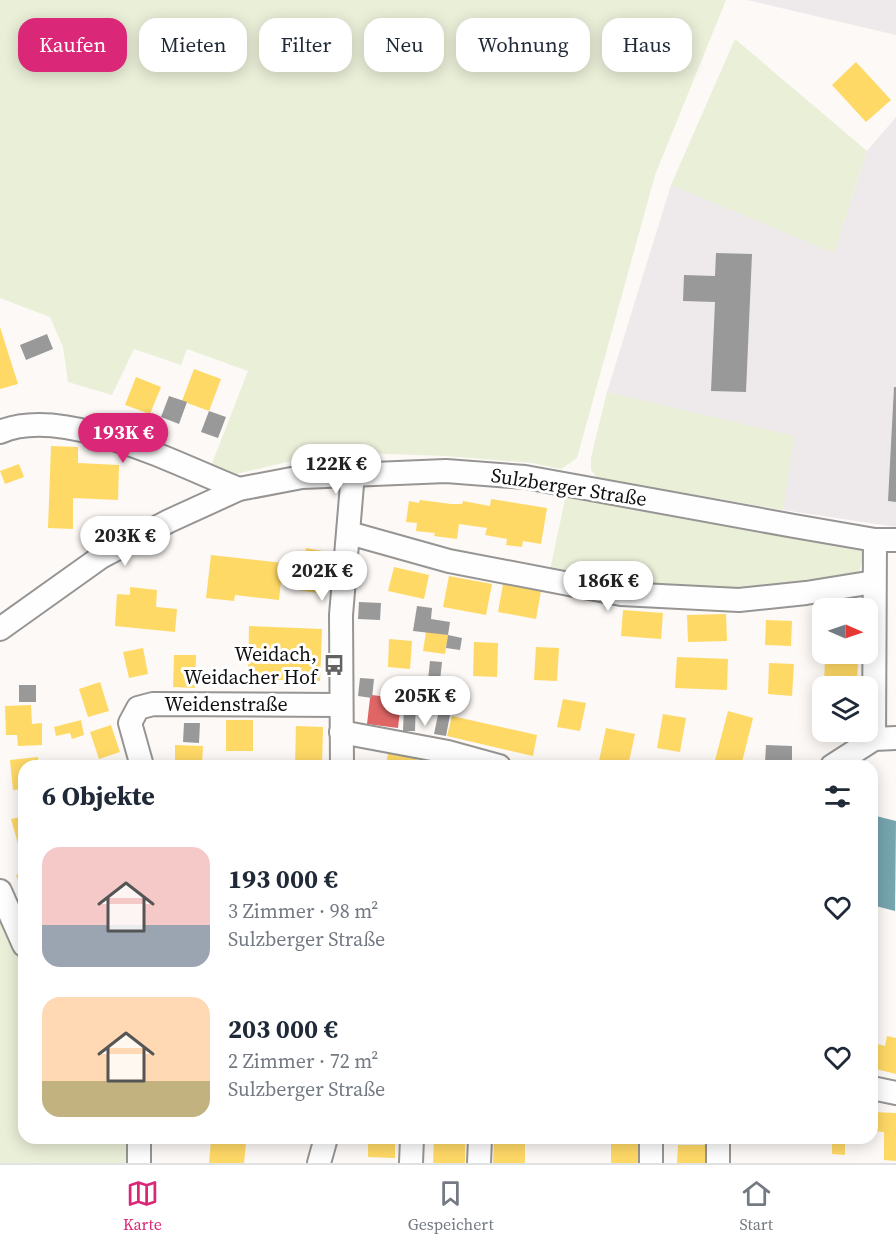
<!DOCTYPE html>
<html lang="de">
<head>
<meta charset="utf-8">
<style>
	body { margin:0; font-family:"Source Serif 4",serif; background:#f6f6f7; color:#1f2937; height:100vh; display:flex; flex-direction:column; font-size:22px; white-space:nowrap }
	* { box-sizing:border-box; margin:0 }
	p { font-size:20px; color:#747a83 }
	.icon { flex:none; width:33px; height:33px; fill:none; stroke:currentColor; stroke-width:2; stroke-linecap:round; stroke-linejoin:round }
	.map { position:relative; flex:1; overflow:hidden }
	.drawer { position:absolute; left:18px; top:760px; width:860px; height:384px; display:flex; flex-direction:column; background:#fff; border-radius:18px; box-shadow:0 3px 15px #0003 }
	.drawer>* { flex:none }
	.banner { position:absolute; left:18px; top:18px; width:861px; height:54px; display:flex; gap:12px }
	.needle { width:39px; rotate:92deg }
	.tools { position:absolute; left:812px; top:598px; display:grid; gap:12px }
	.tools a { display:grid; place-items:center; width:66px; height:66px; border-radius:12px; background:#fff; box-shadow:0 3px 15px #0003; font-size:30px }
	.price { position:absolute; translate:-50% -51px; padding:0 14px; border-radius:21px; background:#fff; color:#222; font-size:20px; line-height:39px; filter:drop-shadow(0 2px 3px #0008) }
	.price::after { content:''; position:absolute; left:50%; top:36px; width:18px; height:14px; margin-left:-9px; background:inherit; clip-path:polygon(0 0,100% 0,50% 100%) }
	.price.active { background:#db2777; color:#fff }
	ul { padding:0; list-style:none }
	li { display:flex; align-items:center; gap:18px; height:150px; padding:0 24px }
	li span { display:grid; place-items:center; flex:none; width:168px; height:120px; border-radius:18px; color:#555 }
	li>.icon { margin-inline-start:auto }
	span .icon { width:72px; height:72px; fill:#fffc; stroke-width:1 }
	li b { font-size:26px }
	h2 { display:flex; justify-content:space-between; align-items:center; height:72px; padding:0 24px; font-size:26px }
	.pill { padding:0 21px; border-radius:18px; background:#fff; box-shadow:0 3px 15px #0003; font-size:21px; line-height:54px }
	.pill.active { background:#db2777; color:#fff }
	.tabs { display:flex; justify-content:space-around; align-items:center; height:84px; border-top:2px solid #e0e1e3; background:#fff; font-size:16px; color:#747a83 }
	.tabs a { display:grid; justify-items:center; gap:3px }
	.tabs .active { color:#db2777 }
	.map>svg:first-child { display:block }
	.industrial { fill:#eeeaec }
	.green { fill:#eaefd8 }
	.homes { fill:#ffd966 }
	.shops { fill:#e06666 }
	.public { fill:#76a5af }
	.industry { fill:#999 }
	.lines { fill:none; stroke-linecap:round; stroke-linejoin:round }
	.minor-casing { stroke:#969594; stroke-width:26 }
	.minor { stroke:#fffefe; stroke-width:22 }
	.labels { text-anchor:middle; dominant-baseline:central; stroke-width:6; stroke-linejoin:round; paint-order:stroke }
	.street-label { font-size:20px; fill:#101010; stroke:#fff }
	.poi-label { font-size:20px; fill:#101010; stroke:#fff; text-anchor:end }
</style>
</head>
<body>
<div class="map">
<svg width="896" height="1163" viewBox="0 0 896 1163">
	<rect width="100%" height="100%" fill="#fcf9f6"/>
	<g class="industrial">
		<path d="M747,0H896V35Z"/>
		<path d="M896,117V527L783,510L793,436L607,392L671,185L834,253L867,151Z"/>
	</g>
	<g class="green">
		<path d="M0,0H726L655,175L577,458L561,469L532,463L445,456L362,453L296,460L236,474L211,466L248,371L187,349L181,365L134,349L112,395L68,382L63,347L50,317L0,298Z"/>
		<path d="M735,39L867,151L834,253L671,185Z"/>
		<path d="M607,392L794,436L783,510L597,478L591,470V458Z"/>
		<path d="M566,495L866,546L859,572L846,578L741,589L619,582L550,570Z"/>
		<path d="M0,896L24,951V1138L136,1139V1163H0Z"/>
	</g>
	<g class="homes">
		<path d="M856,62L891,100L866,122L832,85Z"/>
		<path d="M0,327L18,384L0,389Z"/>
		<path d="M194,369L221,379L209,411L182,401Z"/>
		<path d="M136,377L161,387L150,414L125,405Z"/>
		<path d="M51,446L78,447V463L119,465L118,500L73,498V529L48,528Z"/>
		<path d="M19,464L24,477L5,484L0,471Z"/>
		<path d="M491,499L547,508L541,544L523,541L522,547L506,545L507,539L485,535L487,528L459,524L457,539L434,536L435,533L416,531L417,523L406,522L409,501L419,503L420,500L451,504H462L463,501L490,506Z"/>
		<path d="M306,548L329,552L322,594L299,590Z"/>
		<path d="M211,555L283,563L279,600L235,595L234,601L206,598Z"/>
		<path d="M394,567L429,575L424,599L388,591Z"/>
		<path d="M449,576L492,584L486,615L443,607Z"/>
		<path d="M503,584L541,591L536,619L498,612Z"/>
		<path d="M130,587L157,590L156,607L177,609L175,632L115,626L117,594L130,595Z"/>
		<path d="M623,610L663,613L661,639L621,636Z"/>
		<path d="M726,614L727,641L688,642L687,615Z"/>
		<rect x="819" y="617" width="3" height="26"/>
		<path d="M766,620L792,621L791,646L765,645Z"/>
		<path d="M249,626L322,629L320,681L248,679Z"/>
		<path d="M426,632L448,635L445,654L423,651Z"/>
		<path d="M389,639L412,641L410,669L388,667Z"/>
		<path d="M474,642L498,643L497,677L473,676Z"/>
		<path d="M536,647L559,648L557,681L534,680Z"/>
		<path d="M143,648L148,674L129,678L123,652Z"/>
		<path d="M174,655H196L195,688L173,687Z"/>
		<path d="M825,655L858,656L857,687H824Z"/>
		<path d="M677,657L728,659L727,690L675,688Z"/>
		<path d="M769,663L794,664L792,696L768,694Z"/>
		<path d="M100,682L109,711L88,717L79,689Z"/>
		<path d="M563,699L586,703L580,731L557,727Z"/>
		<path d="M31,705L32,724L42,723V745L18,746L17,735H6L5,706Z"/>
		<path d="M728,711L753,718L741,766L714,764Z"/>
		<path d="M663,714L686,718L680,752L657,748Z"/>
		<path d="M452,716L537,735L533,756L447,736Z"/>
		<path d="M81,720L84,735L72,739L70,733L56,736L54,727Z"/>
		<rect x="226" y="720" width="27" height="31"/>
		<path d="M111,725L120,752L99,759L90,732Z"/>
		<path d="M296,726L323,727L322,766H295Z"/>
		<path d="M606,728L635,734L628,766H598Z"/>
		<path d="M175,745L203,746L202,766H175Z"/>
		<path d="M388,753L417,758L415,766H386Z"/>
		<path d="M38,757L39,766H24V789L13,790L10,760Z"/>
		<path d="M24,816V858H22L11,819Z"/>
		<path d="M24,872V897L16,875Z"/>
		<path d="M887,1036L896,1038V1074L872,1068L873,1043L885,1046Z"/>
		<path d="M873,1112L896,1113V1161L884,1160V1132L873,1131Z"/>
		<path d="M368,1138H395V1158L368,1157Z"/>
		<path d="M434,1138H465V1163H433Z"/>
		<path d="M750,1138H782V1143L750,1142Z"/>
		<path d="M808,1138H845V1155L832,1154V1143H808Z"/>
		<path d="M211,1140L246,1143L244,1163H209Z"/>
		<path d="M494,1140L525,1141V1163H493Z"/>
		<path d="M611,1140L641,1141L640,1163H611Z"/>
		<path d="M678,1145H712L711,1163H677Z"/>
	</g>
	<path class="shops" d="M394,692L402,693L398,728L367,724L370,698L372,695L394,698Z"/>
	<path class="public" d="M872,815L896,821L895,911L872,905Z"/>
	<g class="industry">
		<path d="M716,253L752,254L746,392L711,391L715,302L683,301L684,275L715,276Z"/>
		<path d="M47,334L53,349L26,360L20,345Z"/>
		<path d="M894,387H896V502L888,501Z"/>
		<path d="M169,396L187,402L179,424L161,417Z"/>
		<path d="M209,411L226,417L218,438L201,432Z"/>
		<path d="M359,602L381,603L380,620L358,619Z"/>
		<path d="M417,606L432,608L431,619L450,622L448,635L413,631Z"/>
		<path d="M448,635L462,638L460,650L446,648Z"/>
		<path d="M430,661L442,662L440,681L428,680Z"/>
		<path d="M360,678L374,679L372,698L358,696Z"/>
		<path d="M405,682L440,684L439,701L416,700L415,731H403Z"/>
		<rect x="19" y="685" width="17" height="17"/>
		<path d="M442,696L453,699L446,736L434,734Z"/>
		<path d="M184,723H200L199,743L183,742Z"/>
		<path d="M766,745L792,746V764L765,763Z"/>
		<path d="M249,760H266L265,766H249Z"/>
	</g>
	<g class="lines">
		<defs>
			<g id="minor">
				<path d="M0,432C63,404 178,465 239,489"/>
				<path d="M349,533L449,561L621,594L739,600L806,593L874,582"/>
				<path d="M0,629L101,557L169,521L239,489L302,477L446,471L525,477L794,526L875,540H896"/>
				<path d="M341,732L448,752L499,766"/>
				<path d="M874,739L875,540"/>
				<path d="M142,766L130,723L138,708L153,704L341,705"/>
				<path d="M342,766L341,615L353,473"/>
				<path d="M832,766L874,739L896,738"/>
				<path d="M0,891L24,945"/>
				<path d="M872,1088L896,1093"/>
				<path d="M139,1163V1138"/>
				<path d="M319,1163L326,1138"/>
				<path d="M411,1163L412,1138"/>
				<path d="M479,1163L480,1138"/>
				<path d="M651,1163V1138"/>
				<path d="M718,1163V1138"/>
			</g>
		</defs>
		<use href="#minor" class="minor-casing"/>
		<use href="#minor" class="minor"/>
	</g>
	<defs>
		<symbol id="bus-bare" viewBox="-9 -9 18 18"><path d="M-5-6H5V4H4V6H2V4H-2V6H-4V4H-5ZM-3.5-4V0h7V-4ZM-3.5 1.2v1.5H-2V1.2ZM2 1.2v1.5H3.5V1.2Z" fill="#636260" stroke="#fff" stroke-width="2.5" paint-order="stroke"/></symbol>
	</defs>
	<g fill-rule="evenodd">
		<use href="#bus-bare" x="319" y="650" width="30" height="30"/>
	</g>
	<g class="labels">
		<g class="street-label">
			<text transform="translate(569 487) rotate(9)">Sulzberger Straße</text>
			<text x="226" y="704">Weidenstraße</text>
		</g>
		<g class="poi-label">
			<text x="317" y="654">Weidach,<tspan x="317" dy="23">Weidacher Hof</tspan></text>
		</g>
	</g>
</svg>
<div class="tools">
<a><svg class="needle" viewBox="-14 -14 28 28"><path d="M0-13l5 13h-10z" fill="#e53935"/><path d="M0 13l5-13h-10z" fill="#747a83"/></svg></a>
<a><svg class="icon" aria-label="layers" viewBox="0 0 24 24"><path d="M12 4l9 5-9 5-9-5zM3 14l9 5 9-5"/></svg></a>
</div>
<b class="price active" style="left:123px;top:464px">193K €</b>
<b class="price" style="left:336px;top:495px">122K €</b>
<b class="price" style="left:125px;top:567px">203K €</b>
<b class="price" style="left:322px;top:602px">202K €</b>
<b class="price" style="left:608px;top:612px">186K €</b>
<b class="price" style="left:425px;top:727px">205K €</b>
<div class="banner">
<a class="pill active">Kaufen</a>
<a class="pill">Mieten</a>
<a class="pill">Filter</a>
<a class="pill">Neu</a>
<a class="pill">Wohnung</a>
<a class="pill">Haus</a>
</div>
<section class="drawer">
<h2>6 Objekte<svg class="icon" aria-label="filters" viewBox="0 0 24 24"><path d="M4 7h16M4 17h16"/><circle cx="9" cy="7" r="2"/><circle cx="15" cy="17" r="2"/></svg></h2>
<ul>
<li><span style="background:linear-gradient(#f6c9c9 65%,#9aa5b1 0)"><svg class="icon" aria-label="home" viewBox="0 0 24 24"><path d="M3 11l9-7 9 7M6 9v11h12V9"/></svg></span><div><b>193 000 €</b><p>3 Zimmer · 98 m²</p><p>Sulzberger Straße</p></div><svg class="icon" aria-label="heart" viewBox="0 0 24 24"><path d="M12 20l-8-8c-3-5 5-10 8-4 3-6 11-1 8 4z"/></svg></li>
<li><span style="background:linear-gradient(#ffd9b3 70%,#c2b280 0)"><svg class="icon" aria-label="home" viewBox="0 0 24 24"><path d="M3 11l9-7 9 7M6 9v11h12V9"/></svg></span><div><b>203 000 €</b><p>2 Zimmer · 72 m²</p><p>Sulzberger Straße</p></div><svg class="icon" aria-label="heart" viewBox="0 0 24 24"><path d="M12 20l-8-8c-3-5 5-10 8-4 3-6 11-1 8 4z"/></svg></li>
</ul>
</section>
</div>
<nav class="tabs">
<a class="active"><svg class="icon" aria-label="map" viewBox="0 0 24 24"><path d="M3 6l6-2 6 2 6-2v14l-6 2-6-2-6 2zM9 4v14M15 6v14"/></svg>Karte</a>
<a><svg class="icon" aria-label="saved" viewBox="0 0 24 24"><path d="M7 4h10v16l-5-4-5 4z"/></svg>Gespeichert</a>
<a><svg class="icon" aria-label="home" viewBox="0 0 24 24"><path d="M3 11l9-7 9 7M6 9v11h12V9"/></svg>Start</a>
</nav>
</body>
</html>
